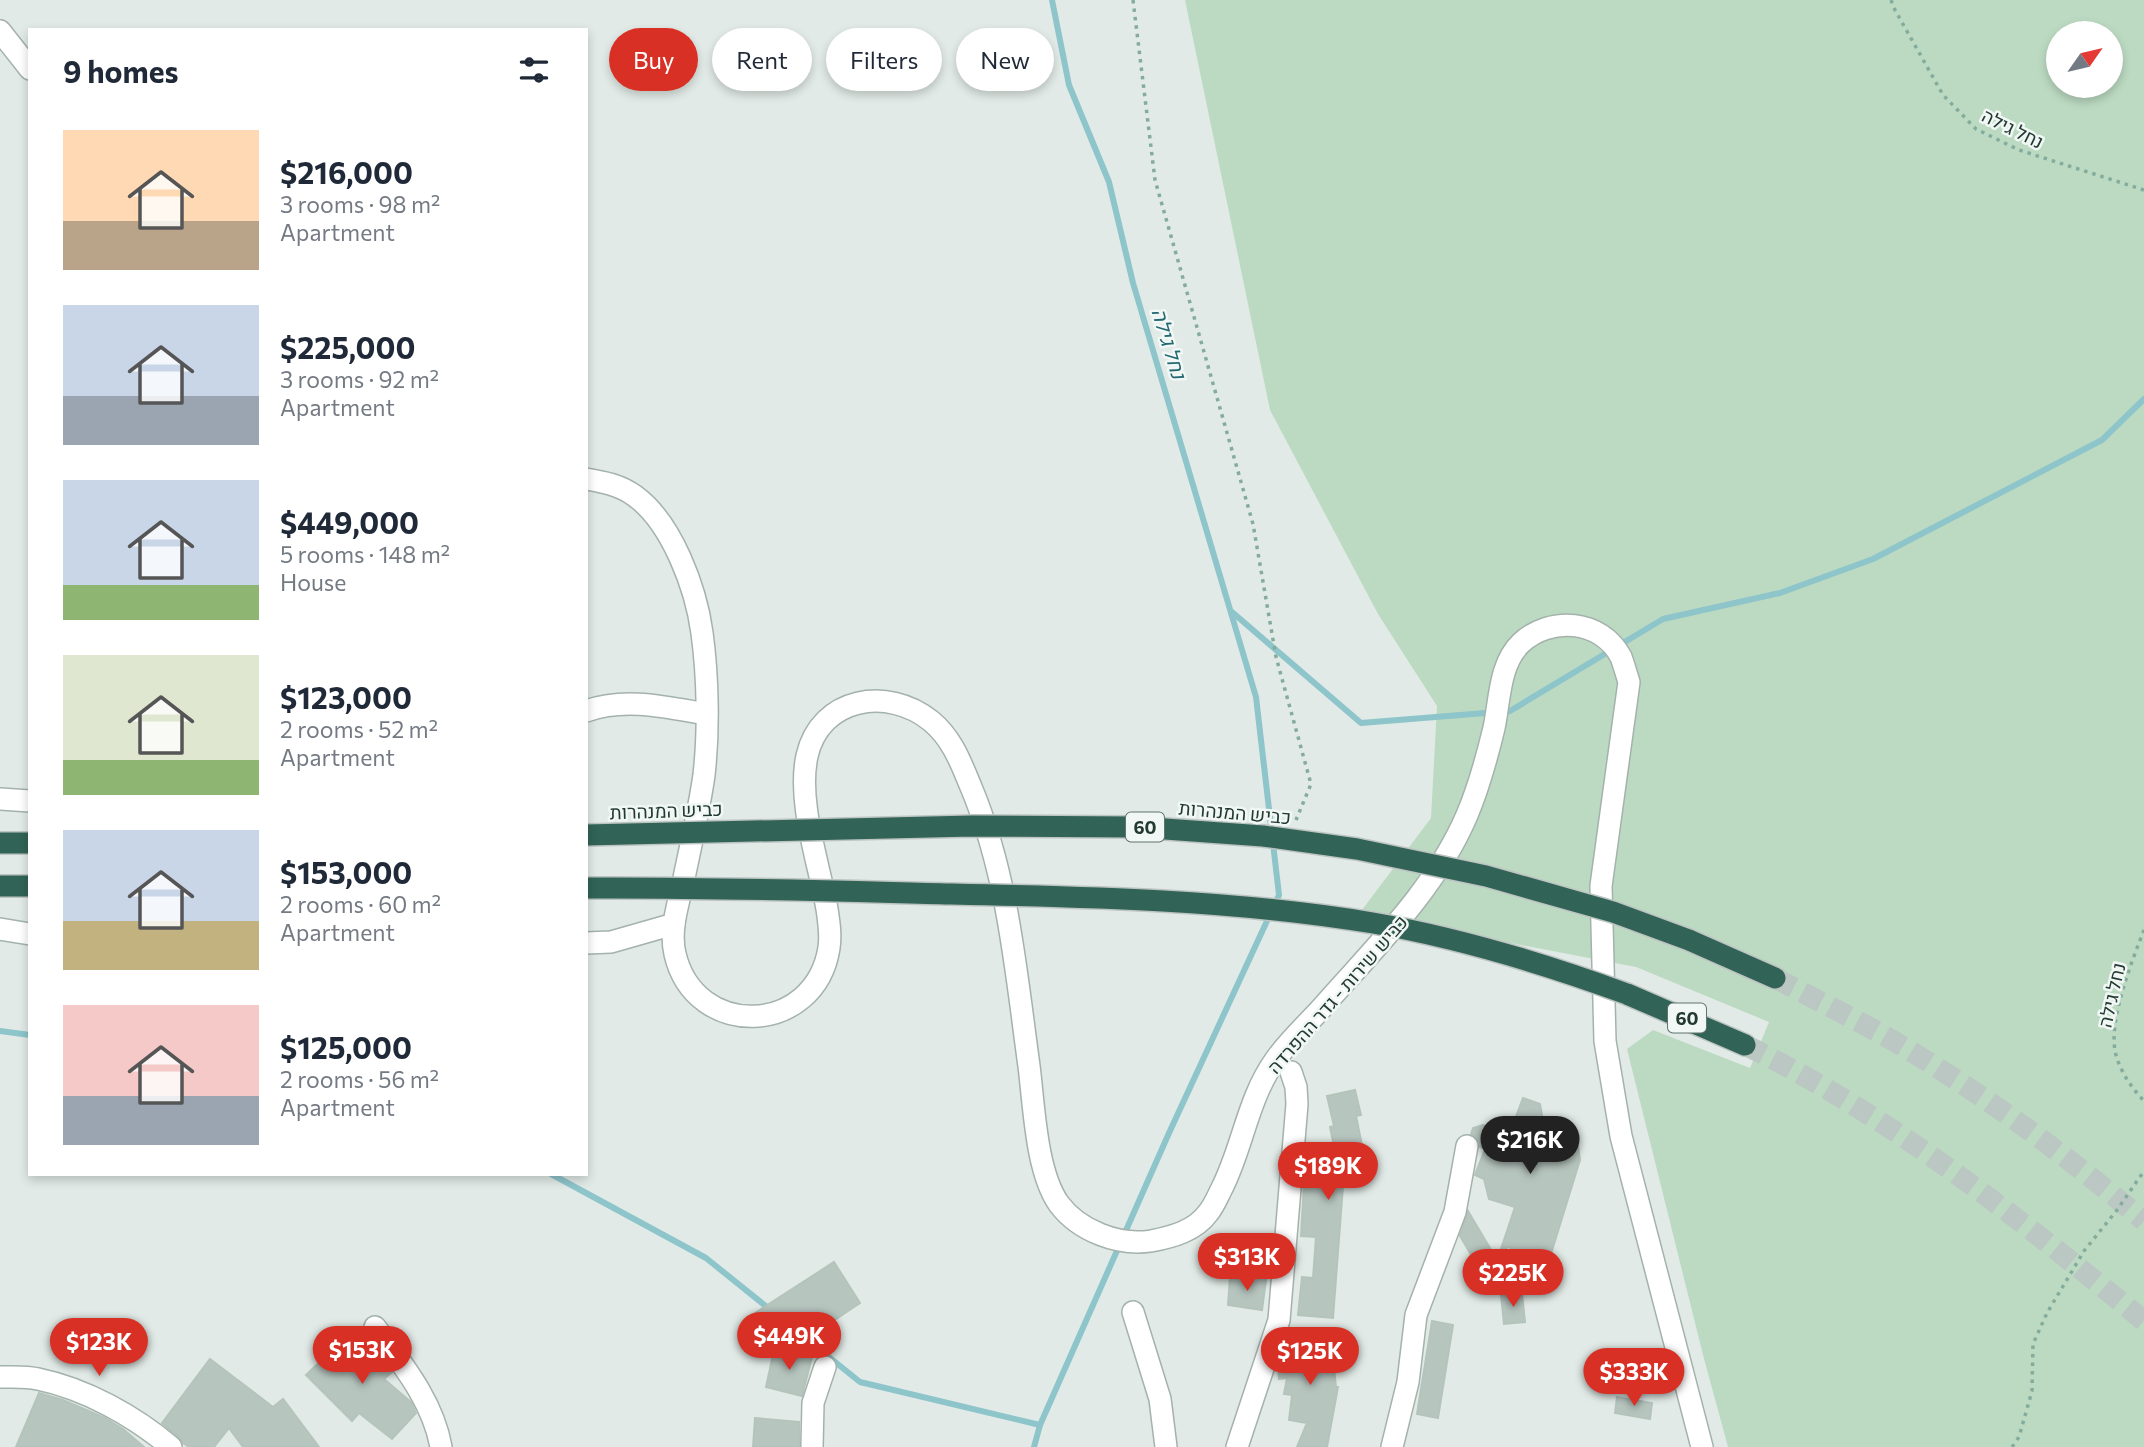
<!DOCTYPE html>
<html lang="en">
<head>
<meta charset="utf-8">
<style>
	body { margin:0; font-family:Commissioner,Heebo,sans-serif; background:#f2f2f3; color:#1f2937; height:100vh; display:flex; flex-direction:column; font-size:26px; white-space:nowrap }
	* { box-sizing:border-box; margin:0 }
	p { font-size:23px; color:#747a83 }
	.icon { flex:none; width:38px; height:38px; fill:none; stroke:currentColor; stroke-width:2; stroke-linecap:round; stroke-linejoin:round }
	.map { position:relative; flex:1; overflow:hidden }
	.sheet { position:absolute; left:28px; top:28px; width:560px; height:1148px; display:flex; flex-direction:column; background:#fff; border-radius:0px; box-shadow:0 4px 10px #0003 }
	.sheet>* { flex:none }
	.guide { position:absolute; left:609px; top:28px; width:665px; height:63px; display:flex; gap:14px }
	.needle { width:46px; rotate:56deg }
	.controls { position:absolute; left:2046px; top:21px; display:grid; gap:14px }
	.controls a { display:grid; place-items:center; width:77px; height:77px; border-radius:50%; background:#fff; box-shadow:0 4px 10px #0003; font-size:35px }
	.price { position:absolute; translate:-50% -60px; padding:0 16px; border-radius:24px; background:#d93025; color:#fff; font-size:23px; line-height:46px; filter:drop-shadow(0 2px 4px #0008) }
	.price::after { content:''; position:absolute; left:50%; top:42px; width:21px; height:16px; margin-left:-10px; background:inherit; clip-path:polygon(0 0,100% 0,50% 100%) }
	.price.current { background:#222; color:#fff }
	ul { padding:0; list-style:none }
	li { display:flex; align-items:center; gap:21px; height:175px; padding:0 35px }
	li span { display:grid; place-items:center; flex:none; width:196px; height:140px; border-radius:0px; color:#555 }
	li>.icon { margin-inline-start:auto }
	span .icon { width:84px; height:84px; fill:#fffc; stroke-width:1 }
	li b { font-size:30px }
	h2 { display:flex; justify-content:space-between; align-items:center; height:84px; padding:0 35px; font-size:30px }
	.tag { padding:0 24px; border-radius:32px; background:#fff; box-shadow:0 4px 10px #0003; font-size:24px; line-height:63px }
	.tag.current { background:#d93025; color:#fff }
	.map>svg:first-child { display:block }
	.green { fill:#bcdac2; fill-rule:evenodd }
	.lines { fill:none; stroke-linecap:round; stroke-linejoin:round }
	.stream { stroke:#8dc5cb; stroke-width:6 }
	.building { fill:#b7c5bf; stroke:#b4c4bc; stroke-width:2 }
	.highway-tunnel { stroke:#bbc7c2; stroke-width:21; stroke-dasharray:21 10; stroke-linecap:butt }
	.minor-casing { stroke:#a4b2ac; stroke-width:24 }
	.highway-casing { stroke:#bdc4c2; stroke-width:24 }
	.path { stroke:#84ac9d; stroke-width:3.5; stroke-dasharray:3.5 5; stroke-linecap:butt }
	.minor { stroke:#fff; stroke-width:21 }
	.highway { stroke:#316456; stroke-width:21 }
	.highway-bridge-casing { stroke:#bdc4c2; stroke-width:24; stroke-linecap:butt }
	.highway-bridge { stroke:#316456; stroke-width:21 }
	.labels { text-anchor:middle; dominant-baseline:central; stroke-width:5; stroke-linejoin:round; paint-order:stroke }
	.shield { fill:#f1f7f4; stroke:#61736c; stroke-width:2 }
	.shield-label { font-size:18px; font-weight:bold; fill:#233a32 }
	.street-label { font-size:19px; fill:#233a32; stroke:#f1f7f4 }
	.water-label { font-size:21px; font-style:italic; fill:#226871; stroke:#f1f7f4 }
</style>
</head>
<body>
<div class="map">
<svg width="2144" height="1447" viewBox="0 0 2144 1447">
	<rect width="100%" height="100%" fill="#e1eae6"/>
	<path class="green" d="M1185,0H2144V1447H1728L1703,1355L1627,1049L1653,1030L1750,1068L1769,1022L1636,967L1359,914L1431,818L1437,706L1378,614L1270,410ZM2058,33H2110V86H2058Z"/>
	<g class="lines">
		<g class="stream">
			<path d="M1232,612L1361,723L1510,711L1663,619L1780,593L1873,559L2102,440L2144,399"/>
			<path d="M0,1031L30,1035"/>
			<path d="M551,1174L706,1258L860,1382L1040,1425"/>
			<path d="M1034,1447L1040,1425L1169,1133L1279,895L1256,697L1133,283L1109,182L1069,85L1052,0"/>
		</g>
	</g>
	<g class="building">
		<path d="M1355,1090L1361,1115L1356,1116L1365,1160L1350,1163L1353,1183L1343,1186L1333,1318L1298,1315L1302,1277L1313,1278L1316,1237L1301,1236L1306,1149L1334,1146L1330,1127L1334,1126L1327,1096Z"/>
		<path d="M1523,1098L1540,1104L1543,1121L1576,1132L1580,1160L1550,1257L1529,1250L1511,1254L1510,1246L1500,1252L1515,1207L1489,1199L1484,1179L1475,1175L1485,1149L1480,1147L1479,1141L1471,1134L1473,1128L1483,1125L1509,1135Z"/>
		<path d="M1468,1211L1494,1255L1477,1265L1460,1236Z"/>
		<path d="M834,1262L860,1303L806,1339L789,1314L762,1330L752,1315Z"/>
		<path d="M1230,1276L1266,1280L1262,1310L1228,1305Z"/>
		<path d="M1522,1294L1525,1322L1504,1324L1501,1295Z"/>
		<path d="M1432,1321L1453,1325L1438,1418L1417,1414Z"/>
		<path d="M352,1331L359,1339L362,1338L384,1361L392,1372L384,1379L411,1402L416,1413L392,1439L359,1413L352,1421L306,1375Z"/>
		<path d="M1331,1337L1336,1387H1338L1327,1447H1297L1307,1423L1289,1420L1292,1395L1284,1394L1287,1378L1279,1379L1278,1365L1286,1340Z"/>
		<path d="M774,1350L812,1357L802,1396L766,1387Z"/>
		<path d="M210,1359L273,1407L283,1399L319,1447H243L229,1428L214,1447H189L183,1443L179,1437L162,1423Z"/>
		<path d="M39,1393L63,1400L105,1418L123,1429L144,1447H16Z"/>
		<path d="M1617,1397L1652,1403L1650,1419L1615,1413Z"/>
		<path d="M755,1418L799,1422V1447H753Z"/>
	</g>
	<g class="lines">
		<g class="highway-tunnel">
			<path d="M1775,978C1816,1000 1858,1020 1897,1043C1985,1095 2066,1155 2144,1221"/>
			<path d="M1745,1045C1892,1117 2019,1218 2144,1321"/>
		</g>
		<defs>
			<g id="minor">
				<path d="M0,31L30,69"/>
				<path d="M586,479C604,482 620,485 635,496C672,523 696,588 702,633C708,677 709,731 704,775C699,810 691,844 684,878C679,902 669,929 675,954C695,1040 815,1036 829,948C831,935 829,922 827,909C819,863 797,802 807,756C820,697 888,686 931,721C952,738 961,763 971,787C1008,875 1016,972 1029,1066C1034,1105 1036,1172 1059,1204C1079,1231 1119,1246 1151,1241C1172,1237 1195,1231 1208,1213C1214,1206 1217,1198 1221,1190C1243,1148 1247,1099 1276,1059C1288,1042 1305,1026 1319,1011C1373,949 1434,892 1467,815C1479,787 1487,757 1494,728C1500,700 1499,664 1521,643C1550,616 1601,619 1621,657C1624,665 1626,673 1629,682L1601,886L1605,1041L1621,1136L1702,1447"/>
				<path d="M586,711C625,697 666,707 706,714"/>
				<path d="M0,799L30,801"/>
				<path d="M0,929L30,934"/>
				<path d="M586,943L611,942L674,924"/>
				<path d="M1133,1312L1160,1399L1166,1447"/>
				<path d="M375,1327C402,1364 433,1401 441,1447"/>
				<path d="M0,1377C12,1377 26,1376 38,1379C86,1389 134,1416 171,1447"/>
				<path d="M812,1447L813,1403L825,1367"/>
				<path d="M1237,1447L1279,1320L1297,1104L1296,1087L1291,1072"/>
				<path d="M1392,1447L1408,1382L1416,1315L1455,1212L1467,1146"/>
			</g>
			<g id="highway">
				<path d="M0,843H30"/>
				<path d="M0,886H30"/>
				<path d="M1689,940L1775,978"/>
				<path d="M1627,994L1745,1045"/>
			</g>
		</defs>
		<use href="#minor" class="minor-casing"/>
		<use href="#highway" class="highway-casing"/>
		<g class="path">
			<path d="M1133,0L1155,180L1253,524L1276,657L1311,784L1296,820"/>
			<path d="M1891,0L1895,10L1943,95L1976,129L2019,150L2144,190"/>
			<path d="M2144,930C2132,961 2107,1023 2116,1055C2121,1073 2132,1088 2144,1101"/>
			<path d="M2012,1447L2019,1437L2032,1391L2033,1344L2047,1313L2084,1251L2117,1210L2144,1171"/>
		</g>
		<use href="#minor" class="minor"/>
		<use href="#highway" class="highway"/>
		<defs>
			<g id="highway-bridge">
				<path d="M586,835L972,826L1137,827L1263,836L1357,849L1486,876L1613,912L1689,940"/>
				<path d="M586,888C708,887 830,891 951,894C1092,897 1234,900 1373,923C1460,938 1545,964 1627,994"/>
			</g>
		</defs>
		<use href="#highway-bridge" class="highway-bridge-casing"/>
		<use href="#highway-bridge" class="highway-bridge"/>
	</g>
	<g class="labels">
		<g class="shield">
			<rect x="1126" y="812.5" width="38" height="29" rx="5"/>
			<rect x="1668" y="1003.5" width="38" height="29" rx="5"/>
		</g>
		<g class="shield-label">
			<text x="1145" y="827">60</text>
			<text x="1687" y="1018">60</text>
		</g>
		<g class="street-label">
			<text transform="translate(2013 128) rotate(26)">נחל גילה</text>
			<text transform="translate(666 810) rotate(-2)">כביש המנהרות</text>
			<text transform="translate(1235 812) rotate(5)">כביש המנהרות</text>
			<text transform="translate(1337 994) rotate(-49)">כביש שירות - גדר ההפרדה</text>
			<text transform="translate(2111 995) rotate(-77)">נחל גילה</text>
		</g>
		<g class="water-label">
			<text transform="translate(1170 343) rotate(73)">נחל גילה</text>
		</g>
	</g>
</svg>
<div class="controls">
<a><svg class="needle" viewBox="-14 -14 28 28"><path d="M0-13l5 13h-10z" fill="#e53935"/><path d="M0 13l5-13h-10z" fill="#747a83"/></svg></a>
</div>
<b class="price current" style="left:1530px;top:1176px">$216K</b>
<b class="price" style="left:1328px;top:1202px">$189K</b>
<b class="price" style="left:1247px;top:1293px">$313K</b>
<b class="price" style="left:1513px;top:1309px">$225K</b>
<b class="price" style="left:789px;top:1372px">$449K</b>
<b class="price" style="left:99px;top:1378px">$123K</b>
<b class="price" style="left:362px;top:1386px">$153K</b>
<b class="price" style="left:1310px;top:1387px">$125K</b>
<b class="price" style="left:1634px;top:1408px">$333K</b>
<div class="guide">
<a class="tag current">Buy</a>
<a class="tag">Rent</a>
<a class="tag">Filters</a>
<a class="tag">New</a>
</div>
<section class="sheet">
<h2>9 homes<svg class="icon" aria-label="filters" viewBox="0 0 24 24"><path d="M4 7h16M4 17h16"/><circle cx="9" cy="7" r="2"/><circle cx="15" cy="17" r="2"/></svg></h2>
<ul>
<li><span style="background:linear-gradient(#ffd9b3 65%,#b9a48a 0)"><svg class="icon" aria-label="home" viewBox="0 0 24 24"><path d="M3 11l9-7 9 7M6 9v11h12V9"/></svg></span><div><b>$216,000</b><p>3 rooms · 98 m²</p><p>Apartment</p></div></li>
<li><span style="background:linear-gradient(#c9d6e8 65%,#9aa5b1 0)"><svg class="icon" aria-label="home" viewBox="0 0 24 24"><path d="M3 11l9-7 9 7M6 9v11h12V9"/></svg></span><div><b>$225,000</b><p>3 rooms · 92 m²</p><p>Apartment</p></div></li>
<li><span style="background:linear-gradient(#c9d6e8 75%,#8fb573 0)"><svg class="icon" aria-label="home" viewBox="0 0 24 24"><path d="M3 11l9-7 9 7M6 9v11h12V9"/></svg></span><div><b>$449,000</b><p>5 rooms · 148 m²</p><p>House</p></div></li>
<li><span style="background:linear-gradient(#dfe7d0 75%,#8fb573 0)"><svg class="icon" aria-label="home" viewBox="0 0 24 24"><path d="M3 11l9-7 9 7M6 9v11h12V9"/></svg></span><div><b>$123,000</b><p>2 rooms · 52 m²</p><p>Apartment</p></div></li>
<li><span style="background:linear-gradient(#c9d6e8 65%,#c2b280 0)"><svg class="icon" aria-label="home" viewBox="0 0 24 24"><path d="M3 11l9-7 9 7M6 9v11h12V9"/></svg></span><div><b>$153,000</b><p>2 rooms · 60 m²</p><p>Apartment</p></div></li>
<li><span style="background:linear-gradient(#f6c9c9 65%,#9aa5b1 0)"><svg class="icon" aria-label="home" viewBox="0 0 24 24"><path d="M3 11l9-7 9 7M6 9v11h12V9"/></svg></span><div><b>$125,000</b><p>2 rooms · 56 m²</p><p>Apartment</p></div></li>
</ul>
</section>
</div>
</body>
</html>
